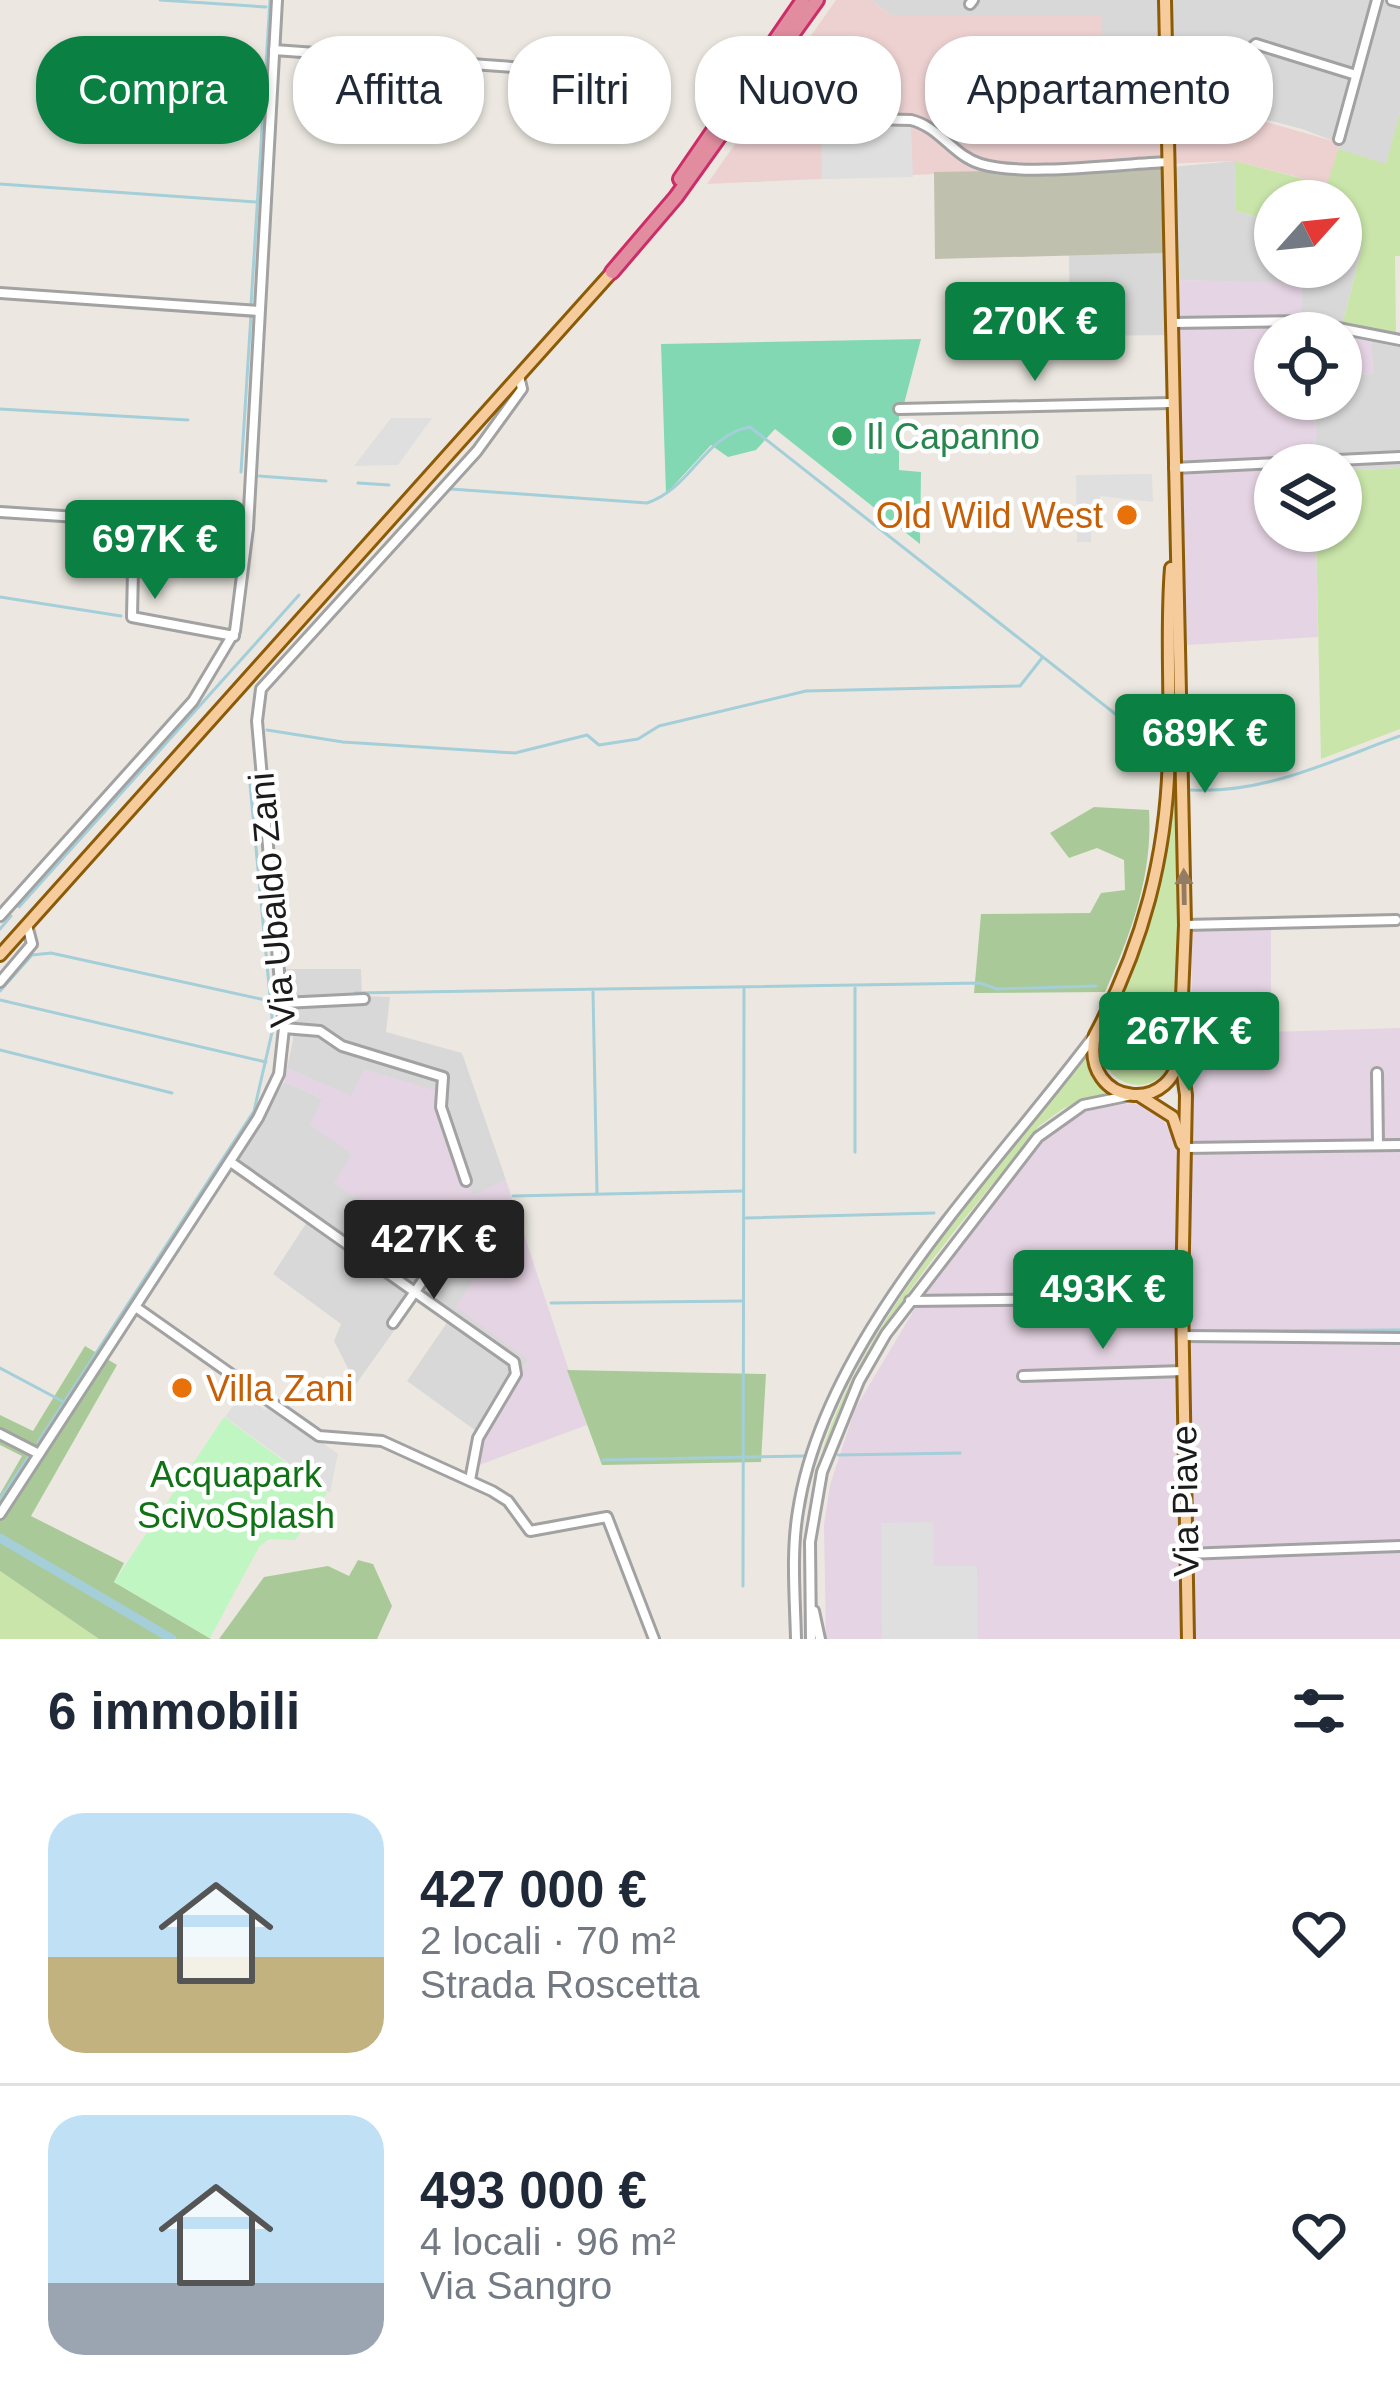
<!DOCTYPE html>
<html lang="it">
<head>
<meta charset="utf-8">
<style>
	body { margin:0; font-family:Arial,sans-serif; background:#f6f6f7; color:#1f2937; height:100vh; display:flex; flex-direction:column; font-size:45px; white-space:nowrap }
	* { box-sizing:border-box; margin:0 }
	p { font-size:39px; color:#747a83 }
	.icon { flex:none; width:66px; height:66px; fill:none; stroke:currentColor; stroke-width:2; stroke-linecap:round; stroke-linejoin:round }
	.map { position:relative; height:1639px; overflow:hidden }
	.drawer { display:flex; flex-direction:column; background:#fff; flex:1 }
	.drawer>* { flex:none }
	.guide { position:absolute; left:36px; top:36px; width:1329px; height:108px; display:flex; gap:24px }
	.needle { width:78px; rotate:63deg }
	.controls { position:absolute; left:1254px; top:180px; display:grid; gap:24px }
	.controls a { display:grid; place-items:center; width:108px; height:108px; border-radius:50%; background:#fff; box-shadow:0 3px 9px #0004; font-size:60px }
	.price { position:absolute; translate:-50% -102px; padding:0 27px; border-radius:12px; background:#0b8043; color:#fff; font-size:39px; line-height:78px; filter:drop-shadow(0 3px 6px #0008) }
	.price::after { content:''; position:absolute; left:50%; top:72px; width:36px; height:27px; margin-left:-18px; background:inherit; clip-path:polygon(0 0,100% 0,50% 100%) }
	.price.on { background:#222; color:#fff }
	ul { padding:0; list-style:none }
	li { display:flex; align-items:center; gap:36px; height:300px; padding:0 48px }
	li+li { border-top:3px solid #e0e1e3 }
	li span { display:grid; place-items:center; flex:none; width:336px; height:240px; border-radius:36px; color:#555 }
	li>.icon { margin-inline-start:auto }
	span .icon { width:144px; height:144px; fill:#fffc; stroke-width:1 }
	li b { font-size:51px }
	h2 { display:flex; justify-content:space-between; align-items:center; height:144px; padding:0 48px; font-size:51px }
	.chip { padding:0 42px; border-radius:48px; background:#fff; box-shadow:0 3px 9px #0004; font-size:42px; line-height:108px }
	.chip.on { background:#0b8043; color:#fff }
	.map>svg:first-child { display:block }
	.residential { fill:#d9d8d8 }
	.commercial { fill:#edd1d1 }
	.industrial { fill:#e5d4e3 }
	.construction { fill:#c0c0ae }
	.grass { fill:#c9e5a9 }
	.forest { fill:#a9ca98 }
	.park { fill:#bff6c1 }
	.pitch { fill:#83d8b4 }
	.parking { fill:#dfdfdf }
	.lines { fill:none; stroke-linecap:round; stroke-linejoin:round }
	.stream { stroke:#a4ced8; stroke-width:3 }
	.canal { stroke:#a4ced8; stroke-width:9 }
	.minor-casing { stroke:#a2a2a2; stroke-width:14 }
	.major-casing { stroke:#8b5b08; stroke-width:16 }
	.highway-casing { stroke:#cc2d69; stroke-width:18 }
	.minor { stroke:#fff; stroke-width:8 }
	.major { stroke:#f6cc9d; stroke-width:10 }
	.highway { stroke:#e18c9f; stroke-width:12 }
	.oneway { fill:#937c62 }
	.leisure-dot { fill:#2e9e5b; stroke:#fff; stroke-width:4.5 }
	.food-dot { fill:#e8710a; stroke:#fff; stroke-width:4.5 }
	.labels { text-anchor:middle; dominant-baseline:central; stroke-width:9; stroke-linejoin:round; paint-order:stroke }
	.leisure-label { font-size:36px; fill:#27864d; stroke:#fff; text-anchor:start }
	.food-label { font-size:36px; fill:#c56008; stroke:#fff; text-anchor:end }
	.street-label { font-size:36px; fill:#1b1b1b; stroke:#fff }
	.park-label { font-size:36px; fill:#117215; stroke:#fff }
</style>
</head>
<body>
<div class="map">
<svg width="1400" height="1639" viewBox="0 0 1400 1639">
	<rect width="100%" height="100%" fill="#ece8e1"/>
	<g class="residential">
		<path d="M871,0H1400V112L1386,165L1338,149L1339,143L1302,129L1157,91L1103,44L1100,15H891Z"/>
		<path d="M1235,161L1236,211L1275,222V267H1341V241L1362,247L1343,322L1301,313L1302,284L1179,280L1178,335L1070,336L1069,255L1164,252L1161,168Z"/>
		<path d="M1371,328L1400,334V468L1341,471V465H1315L1316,399H1341V375L1373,374Z"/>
		<path d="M286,969H361L362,996L390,997L386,1032L462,1053L506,1180L473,1196L463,1185L437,1092L351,1097L287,1068L293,1040Z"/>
		<path d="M284,1082L322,1098L352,1154L365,1203L347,1229L422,1205L490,1255L528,1360L483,1436L407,1381L448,1321L416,1300L356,1384L334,1341L341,1324L273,1274L307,1222L230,1171Z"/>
	</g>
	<path class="commercial" d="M836,0H871L891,15H1101L1103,44L1156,43L1157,91L1340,143L1328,185L1235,161L707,184Z"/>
	<g class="industrial">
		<path d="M1178,280L1302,283L1301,313L1371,328L1373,374L1341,375V333H1275V399H1316L1315,465H1275V531H1316L1318,637L1187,645Z"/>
		<path d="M1271,927V1032L1400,1028V1639H826L824,1525L830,1485L855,1409L923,1295L1044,1137L1064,1123L1091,1109L1133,1103L1157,1111L1175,1139L1191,1138L1192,928Z"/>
		<path d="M287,1068L351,1096L364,1069L437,1091L463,1184L469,1183L473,1195L506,1180L587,1425L474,1467L475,1450L528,1360L456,1307L490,1255L423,1206L387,1261L346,1230L364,1203L334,1183L352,1154L310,1125L322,1098L284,1082Z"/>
	</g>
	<path class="construction" d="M1161,168L1164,253L935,259L934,172Z"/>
	<g class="grass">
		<path d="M1400,112V256H1395L1396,334L1343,322L1362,248L1341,241V201H1275V222L1236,211L1235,161L1327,185L1338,149L1386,164Z"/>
		<path d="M1400,468V729L1321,759L1316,531H1341V471Z"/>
		<path d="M1174,653L1182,1013L1181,1018L1150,998L1121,999C1176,880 1176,782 1174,653Z"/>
		<circle cx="1138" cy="1050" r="35"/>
		<path d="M1085,1058L1092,1078L1106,1093L1064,1108L1039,1126C960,1228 860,1331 825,1458C812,1504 820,1612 805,1639C805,1577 804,1516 821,1456C858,1324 999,1167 1085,1058Z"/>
		<path d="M0,1571L99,1639H0Z"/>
	</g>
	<g class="forest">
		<path d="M1094,807L1149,810C1153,875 1131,934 1105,992L974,993L981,914L1090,913L1101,893L1125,890L1124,860L1097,848L1069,858L1050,833Z"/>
		<path d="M85,1346L117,1365L31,1516L124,1563L114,1582L211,1639H99L0,1571V1494L22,1456L0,1445V1415L33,1431Z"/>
		<path d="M567,1370L766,1374L761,1462L602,1465Z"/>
		<path d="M358,1560L373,1564L392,1606L377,1639H219L264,1577L328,1566L349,1576Z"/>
	</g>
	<path class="park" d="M224,1417L327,1493L295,1540L269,1539L259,1547L210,1638L114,1582Z"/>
	<path class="pitch" d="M921,339L904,404H899V470L921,472L920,544L775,429L756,450L728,457L711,445L666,494L661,344Z"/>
	<g class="parking">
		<path d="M911,125L913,177L822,179L821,127Z"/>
		<path d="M391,418H432L398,465L354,466Z"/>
		<path d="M1152,474L1153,502L1100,496V523L1091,524V542H1077L1076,475Z"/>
		<path d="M242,1393L265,1410L270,1404L338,1454L330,1493L225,1417Z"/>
		<path d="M933,1522L934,1566H977L978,1639H882L881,1523Z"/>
	</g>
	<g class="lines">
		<g class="stream">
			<path d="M160,0L266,7"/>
			<path d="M0,184L256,202"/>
			<path d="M251,305L270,0"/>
			<path d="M0,409L188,420"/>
			<path d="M241,472L251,315"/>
			<path d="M259,476L326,481"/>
			<path d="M358,483L389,485"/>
			<path d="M451,489L647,503C692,488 703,436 750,427L1151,742"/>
			<path d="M0,597L121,616"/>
			<path d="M267,730L343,742L515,753L587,735L599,745L638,739L659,726L806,691L1020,686L1042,658"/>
			<path d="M1191,790C1265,794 1331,761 1400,736"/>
			<path d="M19,907L299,595"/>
			<path d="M0,929L11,916"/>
			<path d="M855,988V1152"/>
			<path d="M0,991L32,955L51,953L270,1001"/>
			<path d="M593,992L597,1193"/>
			<path d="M355,993L980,983L997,989L1096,986"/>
			<path d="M0,1000L266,1062"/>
			<path d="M0,1050L172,1093"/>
			<path d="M513,1196L743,1191"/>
			<path d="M746,1218L934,1213"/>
			<path d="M551,1303L743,1301"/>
			<path d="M1194,1331L1400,1330"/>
			<path d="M0,1368L62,1401"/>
			<path d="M38,1442L254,1111L273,1028L250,784"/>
			<path d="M838,1455L960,1453"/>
			<path d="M603,1460L805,1456"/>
			<path d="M0,1499L29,1456"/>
			<path d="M743,1586L744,989"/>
		</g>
		<path class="canal" d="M0,1538L172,1639"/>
		<defs>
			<g id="minor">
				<path d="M1392,0L1400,2"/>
				<path d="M970,4L973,0"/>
				<path d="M274,50L597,73"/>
				<path d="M1166,55L1234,64L1256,44L1356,75"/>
				<path d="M773,65L775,96L786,112"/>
				<path d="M759,114L761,100L774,89"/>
				<path d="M736,116L911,120C940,127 953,156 981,164C1024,177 1119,164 1167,162"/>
				<path d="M1339,139L1377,0"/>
				<path d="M0,293L258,311"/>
				<path d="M1172,323L1303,321L1400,340"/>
				<path d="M899,409L1171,403"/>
				<path d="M1174,468L1400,457"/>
				<path d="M0,512L248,528"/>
				<path d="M134,523L132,617L234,636"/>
				<path d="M0,916L193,701L235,631L248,528L277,0"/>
				<path d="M1185,925L1396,920"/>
				<path d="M0,982L32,944L27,925"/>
				<path d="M283,1003L364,999"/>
				<path d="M284,1028L320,1031L342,1046L443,1077L441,1107L466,1181"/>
				<path d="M1377,1073L1378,1145"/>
				<path d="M1185,1148L1400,1145"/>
				<path d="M232,1163L514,1362L516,1374L478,1438L470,1480"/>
				<path d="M910,1301L1182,1298"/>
				<path d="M137,1308L319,1436L382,1441L492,1491L508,1501L530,1531L607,1517L654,1639"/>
				<path d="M393,1323L440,1256"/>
				<path d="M1183,1336L1400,1338"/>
				<path d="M1023,1376L1183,1371"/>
				<path d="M0,1434L39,1454"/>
				<path d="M0,1514L258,1118L279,1074L284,1028L257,721L261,689L477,451L522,389L519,376"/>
				<path d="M1186,1554L1400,1546"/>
				<path d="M814,1611L820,1639"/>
				<path d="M796,1639C795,1597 791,1553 798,1511C824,1338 991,1174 1094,1036"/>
				<path d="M811,1639L810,1542L822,1472L859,1381L886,1334L1038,1137L1083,1105L1127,1096"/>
			</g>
			<g id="major">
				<path d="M1165,0L1185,925L1180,1045"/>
				<path d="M0,955L612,272"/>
				<path d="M1103,1022C1133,997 1168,1008 1180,1045C1180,1118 1079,1108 1095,1035C1143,945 1167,856 1169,753C1171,691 1166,630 1171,568"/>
				<path d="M1181,1061L1186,1095L1182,1298L1188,1639"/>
				<path d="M1140,1096L1173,1117L1182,1144"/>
			</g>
			<g id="highway">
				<path d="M680,179L803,0"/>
				<path d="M612,272L676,197L817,0"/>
			</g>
		</defs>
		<use href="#minor" class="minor-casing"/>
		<use href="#major" class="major-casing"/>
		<use href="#highway" class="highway-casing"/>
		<use href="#minor" class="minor"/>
		<use href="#major" class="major"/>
		<use href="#highway" class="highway"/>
	</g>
	<defs><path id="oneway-solid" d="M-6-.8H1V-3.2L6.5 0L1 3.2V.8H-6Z" transform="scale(3)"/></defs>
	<use class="oneway" href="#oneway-solid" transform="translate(1184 887) rotate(-91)"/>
	<circle class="leisure-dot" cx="842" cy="436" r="12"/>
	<g class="food-dot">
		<circle cx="1127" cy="515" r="12"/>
		<circle cx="182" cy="1388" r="12"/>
	</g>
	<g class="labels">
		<g class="leisure-label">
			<text x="866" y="436">Il Capanno</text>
		</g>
		<g class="food-label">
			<text x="1103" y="515">Old Wild West</text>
			<text x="206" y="1388" text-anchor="start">Villa Zani</text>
		</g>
		<g class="street-label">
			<text transform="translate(272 900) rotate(-95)">Via Ubaldo Zani</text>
			<text transform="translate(1185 1501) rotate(-91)">Via Piave</text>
		</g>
		<g class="park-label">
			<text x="236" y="1474">Acquapark<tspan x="236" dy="41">ScivoSplash</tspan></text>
		</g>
	</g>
</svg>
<div class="controls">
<a><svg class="needle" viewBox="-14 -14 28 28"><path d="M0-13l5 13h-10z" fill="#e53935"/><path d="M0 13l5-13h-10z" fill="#747a83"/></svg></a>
<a><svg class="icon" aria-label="locate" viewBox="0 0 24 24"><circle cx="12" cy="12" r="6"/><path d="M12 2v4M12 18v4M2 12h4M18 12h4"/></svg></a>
<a><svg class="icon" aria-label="layers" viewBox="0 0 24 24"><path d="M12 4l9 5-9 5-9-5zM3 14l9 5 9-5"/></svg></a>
</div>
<b class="price" style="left:1035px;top:384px">270K €</b>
<b class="price" style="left:155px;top:602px">697K €</b>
<b class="price" style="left:1205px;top:796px">689K €</b>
<b class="price" style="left:1189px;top:1094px">267K €</b>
<b class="price on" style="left:434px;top:1302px">427K €</b>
<b class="price" style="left:1103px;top:1352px">493K €</b>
<div class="guide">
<a class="chip on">Compra</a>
<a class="chip">Affitta</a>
<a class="chip">Filtri</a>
<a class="chip">Nuovo</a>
<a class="chip">Appartamento</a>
</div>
</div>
<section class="drawer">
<h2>6 immobili<svg class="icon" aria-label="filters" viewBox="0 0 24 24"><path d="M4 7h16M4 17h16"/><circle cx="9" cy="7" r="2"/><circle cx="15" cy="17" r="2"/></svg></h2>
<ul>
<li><span style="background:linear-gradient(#bfe0f5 60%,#c2b280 0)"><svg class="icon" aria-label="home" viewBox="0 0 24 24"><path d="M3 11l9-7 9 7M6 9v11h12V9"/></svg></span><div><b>427 000 €</b><p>2 locali · 70 m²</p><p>Strada Roscetta</p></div><svg class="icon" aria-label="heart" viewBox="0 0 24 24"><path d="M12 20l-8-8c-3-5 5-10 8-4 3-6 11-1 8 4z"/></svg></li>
<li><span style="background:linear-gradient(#bfe0f5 70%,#9aa5b1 0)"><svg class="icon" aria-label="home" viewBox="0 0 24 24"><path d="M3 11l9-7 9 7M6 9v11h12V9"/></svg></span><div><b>493 000 €</b><p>4 locali · 96 m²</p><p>Via Sangro</p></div><svg class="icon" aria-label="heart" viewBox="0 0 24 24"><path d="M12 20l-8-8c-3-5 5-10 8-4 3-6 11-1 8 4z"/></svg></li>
</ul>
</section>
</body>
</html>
